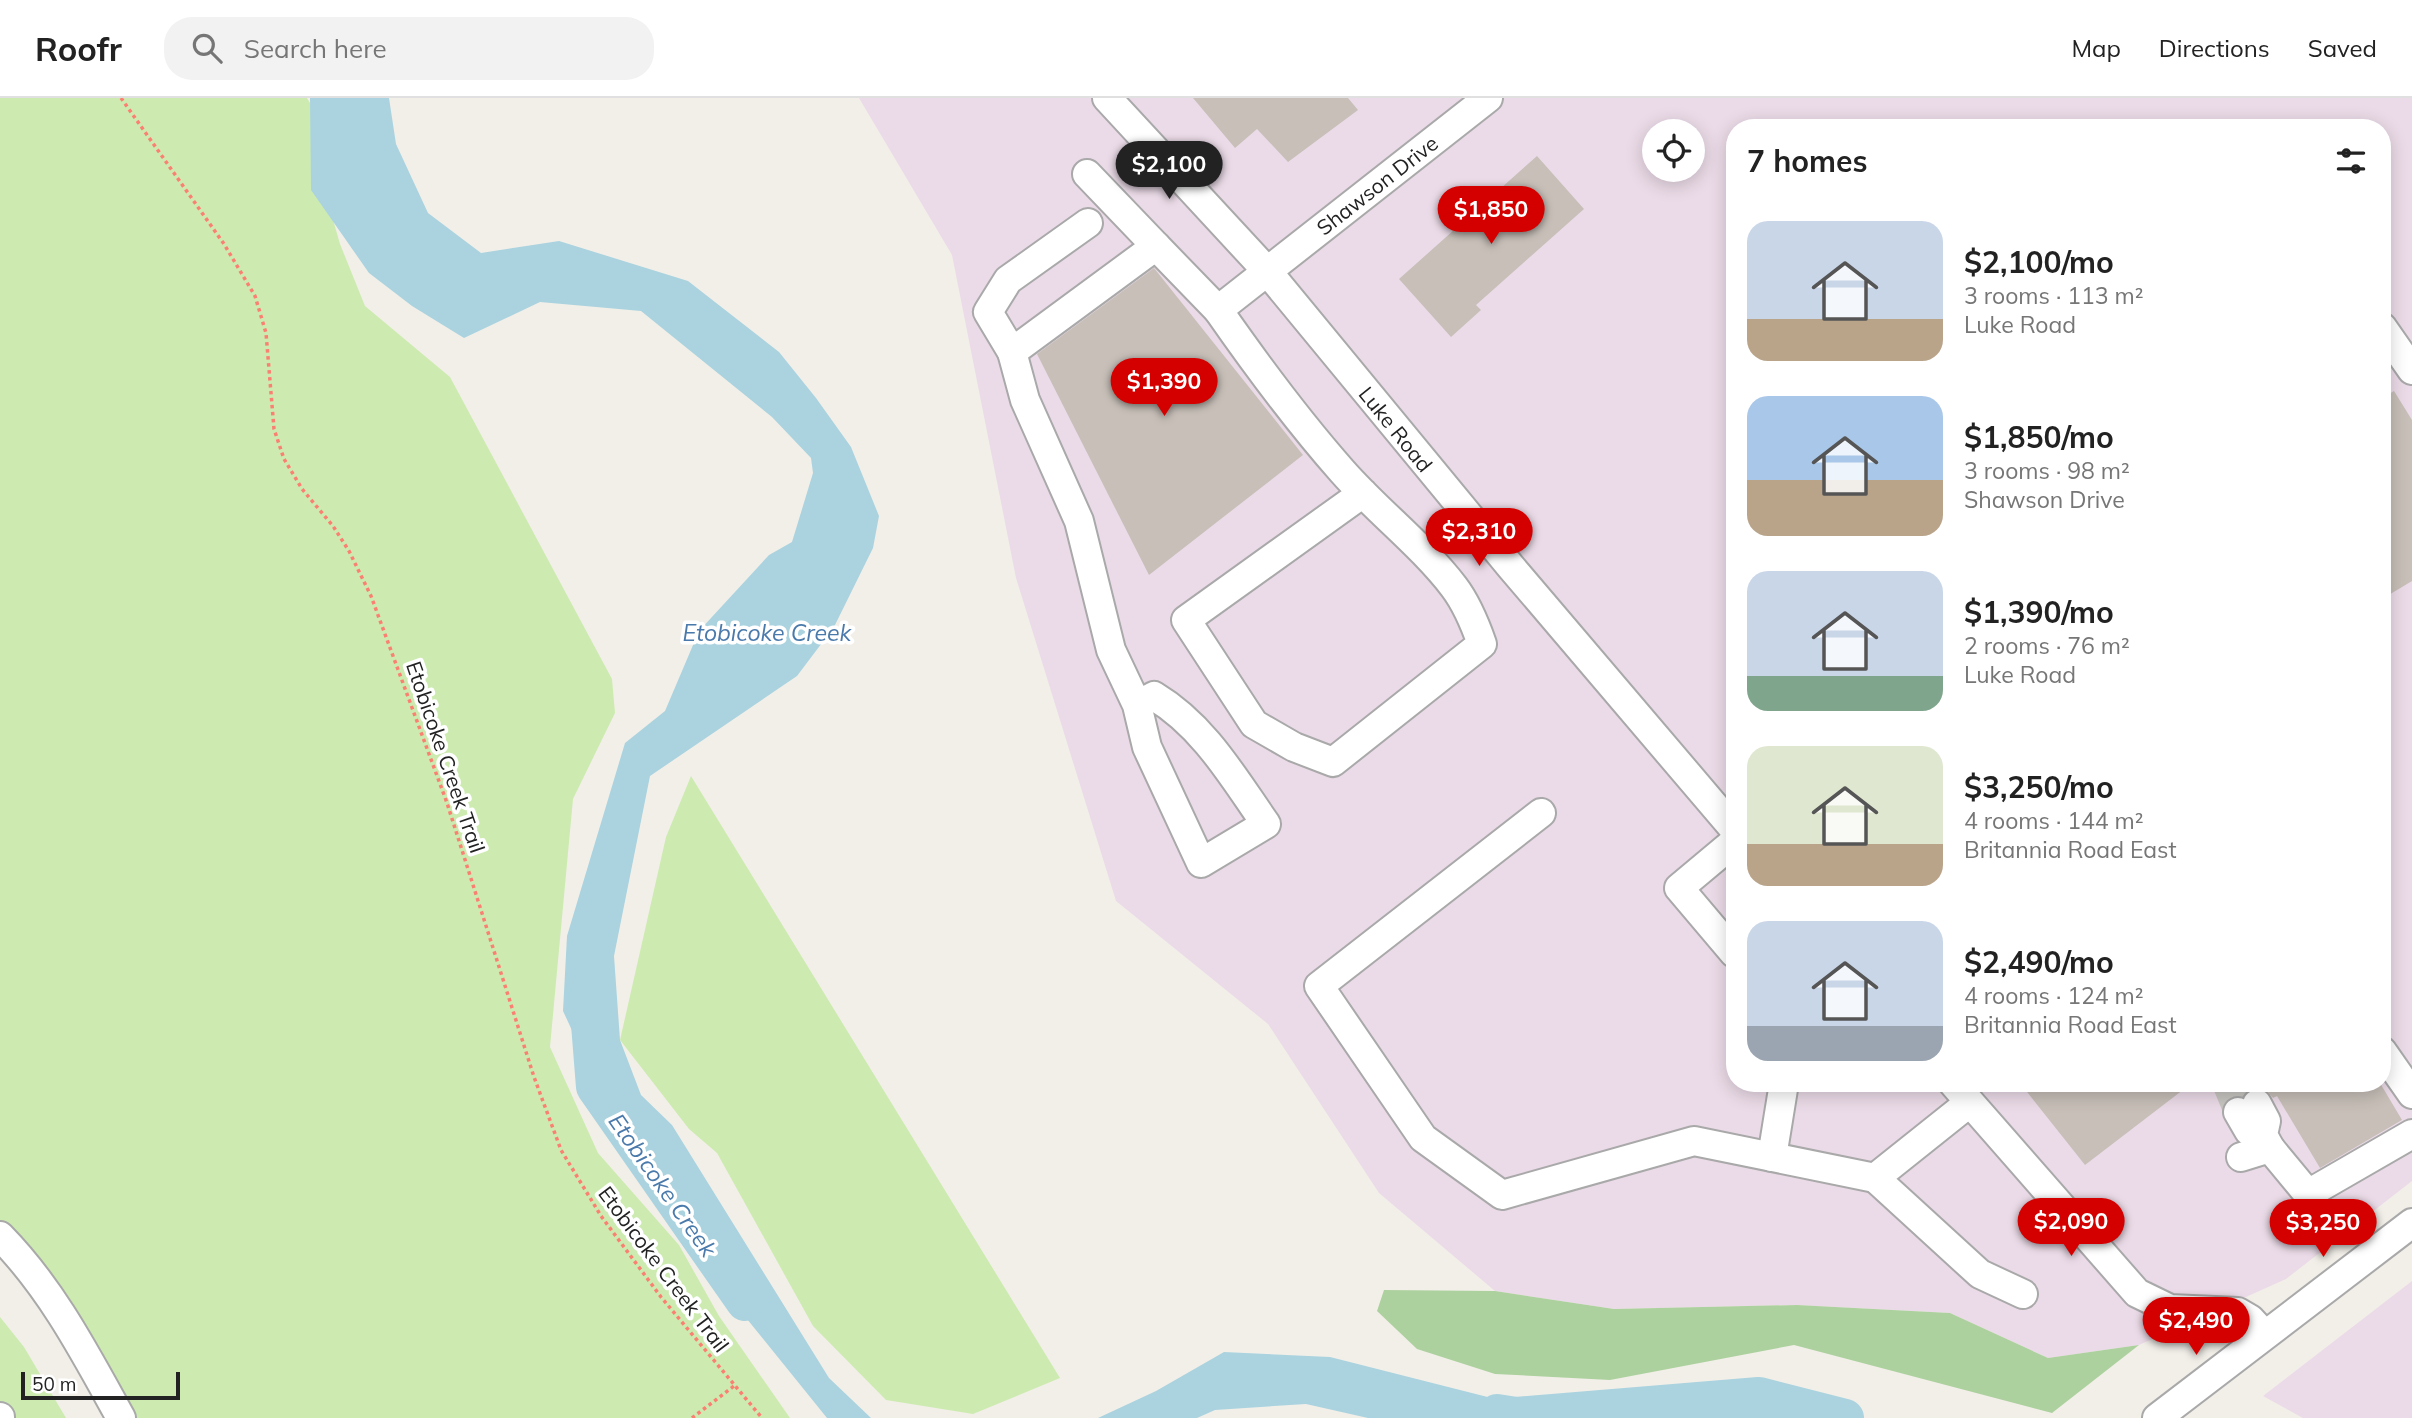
<!DOCTYPE html>
<html lang="en">
<head>
<meta charset="utf-8">
<style>
	body { margin:0; font-family:Mulish,sans-serif; background:#f2f2f2; color:#222; height:100vh; display:flex; flex-direction:column; font-size:26px; white-space:nowrap }
	* { box-sizing:border-box; margin:0 }
	p { font-size:23px; color:#767676 }
	.icon { flex:none; width:38px; height:38px; fill:none; stroke:currentColor; stroke-width:2; stroke-linecap:round; stroke-linejoin:round }
	.map { position:relative; flex:1; overflow:hidden }
	.details { position:absolute; left:1726px; top:21px; width:665px; height:973px; display:flex; flex-direction:column; background:#fff; border-radius:28px; box-shadow:0 4px 18px #0003 }
	.details>* { flex:none }
	.fabs { position:absolute; left:1642px; top:21px; display:grid; gap:14px }
	.fabs a { display:grid; place-items:center; width:63px; height:63px; border-radius:50%; background:#fff; box-shadow:0 4px 18px #0003; font-size:35px }
	.scale { position:absolute; left:21px; bottom:18px; width:159px; box-sizing:border-box; padding-left:7px; border:4px solid #222; border-top:0; font-size:19px; line-height:24px; white-space:nowrap; color:#222; -webkit-text-stroke:5px #fff; paint-order:stroke }
	.price { position:absolute; translate:-50% -60px; padding:0 16px; border-radius:24px; background:#d40000; color:#fff; font-size:23px; line-height:46px; filter:drop-shadow(0 2px 4px #0008) }
	.price::after { content:''; position:absolute; left:50%; top:42px; width:21px; height:16px; margin-left:-10px; background:inherit; clip-path:polygon(0 0,100% 0,50% 100%) }
	.price.current { background:#222; color:#fff }
	ul { padding:0; list-style:none }
	li { display:flex; align-items:center; gap:21px; height:175px; padding:0 21px }
	li span { display:grid; place-items:center; flex:none; width:196px; height:140px; border-radius:21px; color:#555 }
	li>.icon { margin-inline-start:auto }
	span .icon { width:84px; height:84px; fill:#fffc; stroke-width:1 }
	li b { font-size:30px }
	h2 { display:flex; justify-content:space-between; align-items:center; height:84px; padding:0 21px; font-size:30px }
	header { display:flex; align-items:center; gap:42px; box-sizing:border-box; height:98px; padding:0 35px; background:#fff; border-bottom:2px solid #e0e0e0 }
	header strong { font-size:33px }
	nav { display:flex; gap:38px; margin-inline-start:auto; font-size:24px }
	.search { width:490px; height:63px; background:#f2f2f2; display:flex; align-items:center; gap:18px; box-sizing:border-box; padding:0 24px; border-radius:28px; color:#767676; font-size:26px }
	.map>svg:first-child { display:block }
	.industrial { fill:#ebdbe8; fill-rule:evenodd }
	.grass { fill:#cdebb0 }
	.forest { fill:#add19e }
	.water { fill:#aad3df }
	.lines { fill:none; stroke-linecap:round; stroke-linejoin:round }
	.river { stroke:#aad3df; stroke-width:38 }
	.building { fill:#c7bfb8 }
	.minor-tunnel { stroke:#c8c6c1; stroke-width:28; stroke-dasharray:28 14; stroke-linecap:butt }
	.minor-casing { stroke:#a9a9a9; stroke-width:32 }
	.path { stroke:#fa8072; stroke-width:3.5; stroke-dasharray:3.5 3.5; stroke-linecap:butt }
	.minor { stroke:#fff; stroke-width:28 }
	.labels { text-anchor:middle; dominant-baseline:central; stroke-width:7; stroke-linejoin:round; paint-order:stroke }
	.street-label { font-size:21px; fill:#222; stroke:#fff }
	.water-label { font-size:23px; font-style:italic; fill:#4a7aab; stroke:#fff }
</style>
</head>
<body>
<header>
<strong>Roofr</strong>
<div class="search"><svg class="icon" aria-label="search" viewBox="0 0 24 24"><circle cx="10" cy="10" r="6"/><path d="M15 15l6 6"/></svg>Search here</div>
<nav><a>Map</a><a>Directions</a><a>Saved</a></nav>
</header>
<div class="map">
<svg width="2412" height="1320" viewBox="0 0 2412 1320">
	<rect width="100%" height="100%" fill="#f2efe9"/>
	<g class="industrial">
		<path d="M859,0H2412V1083L2286,1181L2139,1247L2048,1260L1950,1215L1797,1207L1614,1211L1495,1193L1379,1095L1268,926L1116,803L1016,480L952,157ZM1734,30H2382V985H1734ZM1654,33H1692V72H1654Z"/>
		<path d="M2412,1183V1320H2303L2263,1298Z"/>
	</g>
	<g class="grass">
		<path d="M0,0H307L310,5L321,80L340,146L365,208L450,279L612,581L615,615L573,701L550,949L598,1055L679,1147L719,1218L790,1320H120L0,1149Z"/>
		<path d="M691,678L1060,1280L973,1316L886,1302L813,1228L717,1055L689,1031L620,942L666,739Z"/>
		<path d="M0,1219L24,1249L66,1320H0Z"/>
	</g>
	<path class="forest" d="M1384,1192L1495,1193L1614,1211L1797,1207L1950,1215L2048,1260L2139,1247L2052,1315L1794,1247L1610,1282L1495,1276L1417,1251L1377,1213Z"/>
	<g class="water">
		<path d="M310,0H389L396,46L428,115L481,155L559,143L688,183L779,254L816,300L851,349L879,418L873,450L834,529L797,578L650,678L614,858L620,942L641,997L672,1027L829,1280L871,1320H827L747,1221L681,1097L609,1012L563,913L567,838L625,645L665,613L699,533L769,457L792,444L813,375L811,360L772,319L641,213L540,204L464,240L412,208L369,175L311,92Z"/>
		<path d="M1224,1254L1330,1259L1551,1315L1583,1307L1678,1313L1725,1295L1759,1296L1863,1320H1368L1306,1306L1215,1312L1197,1320H1098L1156,1293Z"/>
	</g>
	<g class="lines">
		<g class="river">
			<path d="M590,926L595,989L745,1204"/>
			<path d="M1497,1315L1516,1318L1759,1298L1845,1320"/>
		</g>
	</g>
	<g class="building">
		<path d="M1193,0H1348L1358,12L1288,64L1257,31L1235,50Z"/>
		<path d="M1537,58L1584,111L1476,207L1481,212L1451,239L1399,181Z"/>
		<path d="M1154,170L1303,357L1149,477L1037,256Z"/>
		<path d="M2394,293L2412,322V483L2382,501V300Z"/>
		<path d="M2020,985H2192L2085,1067Z"/>
		<path d="M2215,985H2380L2402,1022L2320,1070L2277,998L2273,1000L2266,992L2257,989L2242,998L2230,999L2224,1006Z"/>
	</g>
	<g class="lines">
		<g class="minor-tunnel">
			<path d="M2226,985L2238,1014"/>
			<path d="M2248,985L2257,1006"/>
		</g>
		<defs>
			<g id="minor">
				<path d="M1107,0L1267,173L1511,469L1734,731"/>
				<path d="M1087,76L1156,148"/>
				<path d="M1218,212C1257,268 1297,322 1342,373C1377,413 1422,447 1454,489C1467,506 1475,526 1482,546L1333,664L1294,649L1254,626L1186,522L1363,395"/>
				<path d="M2382,229L2412,272"/>
				<path d="M1012,254L988,214L1008,182L1088,125"/>
				<path d="M1137,607L1154,598C1204,628 1233,679 1266,726L1201,765L1147,649L1137,607L1111,552L1079,423L1025,302L1012,254L1156,148L1218,212L1488,0"/>
				<path d="M1541,715L1319,888L1423,1040L1502,1097L1694,1043L1875,1080"/>
				<path d="M1734,744L1679,790L1734,855"/>
				<path d="M2382,953L2412,996"/>
				<path d="M1953,985L2137,1195L2170,1211L2238,1214L2250,1221L2264,1236"/>
				<path d="M1969,1005L1875,1080L1980,1176L2023,1196"/>
				<path d="M2257,1006L2266,1023L2263,1037L2270,1050"/>
				<path d="M2238,1014L2249,1033L2263,1037"/>
				<path d="M1772,1059L1784,985"/>
				<path d="M2241,1059L2270,1050L2308,1096L2412,1036"/>
				<path d="M0,1138C52,1191 85,1255 121,1320"/>
				<path d="M0,1319V1320"/>
				<path d="M2157,1320L2412,1125"/>
			</g>
		</defs>
		<use href="#minor" class="minor-casing"/>
		<g class="path">
			<path d="M121,0L224,146L255,198L266,235L274,331L284,361L302,391L333,428L349,453L371,498L447,705L534,979L561,1052L601,1118L661,1199L762,1320"/>
			<path d="M692,1320L734,1288"/>
		</g>
		<use href="#minor" class="minor"/>
	</g>
	<g class="labels">
		<g class="street-label">
			<text transform="translate(1377 87) rotate(-38)">Shawson Drive</text>
			<text transform="translate(1396 331) rotate(51)">Luke Road</text>
			<text transform="translate(446 659) rotate(71)">Etobicoke Creek Trail</text>
			<text transform="translate(664 1171) rotate(53)">Etobicoke Creek Trail</text>
		</g>
		<g class="water-label">
			<text x="767" y="534">Etobicoke Creek</text>
			<text transform="translate(663 1087) rotate(55)">Etobicoke Creek</text>
		</g>
	</g>
</svg>
<div class="fabs">
<a><svg class="icon" aria-label="locate" viewBox="0 0 24 24"><circle cx="12" cy="12" r="6"/><path d="M12 2v4M12 18v4M2 12h4M18 12h4"/></svg></a>
</div>
<div class="scale">50 m</div>
<b class="price current" style="left:1169px;top:103px">$2,100</b>
<b class="price" style="left:1491px;top:148px">$1,850</b>
<b class="price" style="left:1164px;top:320px">$1,390</b>
<b class="price" style="left:1479px;top:470px">$2,310</b>
<b class="price" style="left:2071px;top:1160px">$2,090</b>
<b class="price" style="left:2323px;top:1161px">$3,250</b>
<b class="price" style="left:2196px;top:1259px">$2,490</b>
<section class="details">
<h2>7 homes<svg class="icon" aria-label="filters" viewBox="0 0 24 24"><path d="M4 7h16M4 17h16"/><circle cx="9" cy="7" r="2"/><circle cx="15" cy="17" r="2"/></svg></h2>
<ul>
<li><span style="background:linear-gradient(#c9d6e8 70%,#b9a48a 0)"><svg class="icon" aria-label="home" viewBox="0 0 24 24"><path d="M3 11l9-7 9 7M6 9v11h12V9"/></svg></span><div><b>$2,100/mo</b><p>3 rooms · 113 m²</p><p>Luke Road</p></div></li>
<li><span style="background:linear-gradient(#a9c7e8 60%,#b9a48a 0)"><svg class="icon" aria-label="home" viewBox="0 0 24 24"><path d="M3 11l9-7 9 7M6 9v11h12V9"/></svg></span><div><b>$1,850/mo</b><p>3 rooms · 98 m²</p><p>Shawson Drive</p></div></li>
<li><span style="background:linear-gradient(#c9d6e8 75%,#7fa58c 0)"><svg class="icon" aria-label="home" viewBox="0 0 24 24"><path d="M3 11l9-7 9 7M6 9v11h12V9"/></svg></span><div><b>$1,390/mo</b><p>2 rooms · 76 m²</p><p>Luke Road</p></div></li>
<li><span style="background:linear-gradient(#dfe7d0 70%,#b9a48a 0)"><svg class="icon" aria-label="home" viewBox="0 0 24 24"><path d="M3 11l9-7 9 7M6 9v11h12V9"/></svg></span><div><b>$3,250/mo</b><p>4 rooms · 144 m²</p><p>Britannia Road East</p></div></li>
<li><span style="background:linear-gradient(#c9d6e8 75%,#9aa5b1 0)"><svg class="icon" aria-label="home" viewBox="0 0 24 24"><path d="M3 11l9-7 9 7M6 9v11h12V9"/></svg></span><div><b>$2,490/mo</b><p>4 rooms · 124 m²</p><p>Britannia Road East</p></div></li>
</ul>
</section>
</div>
</body>
</html>
